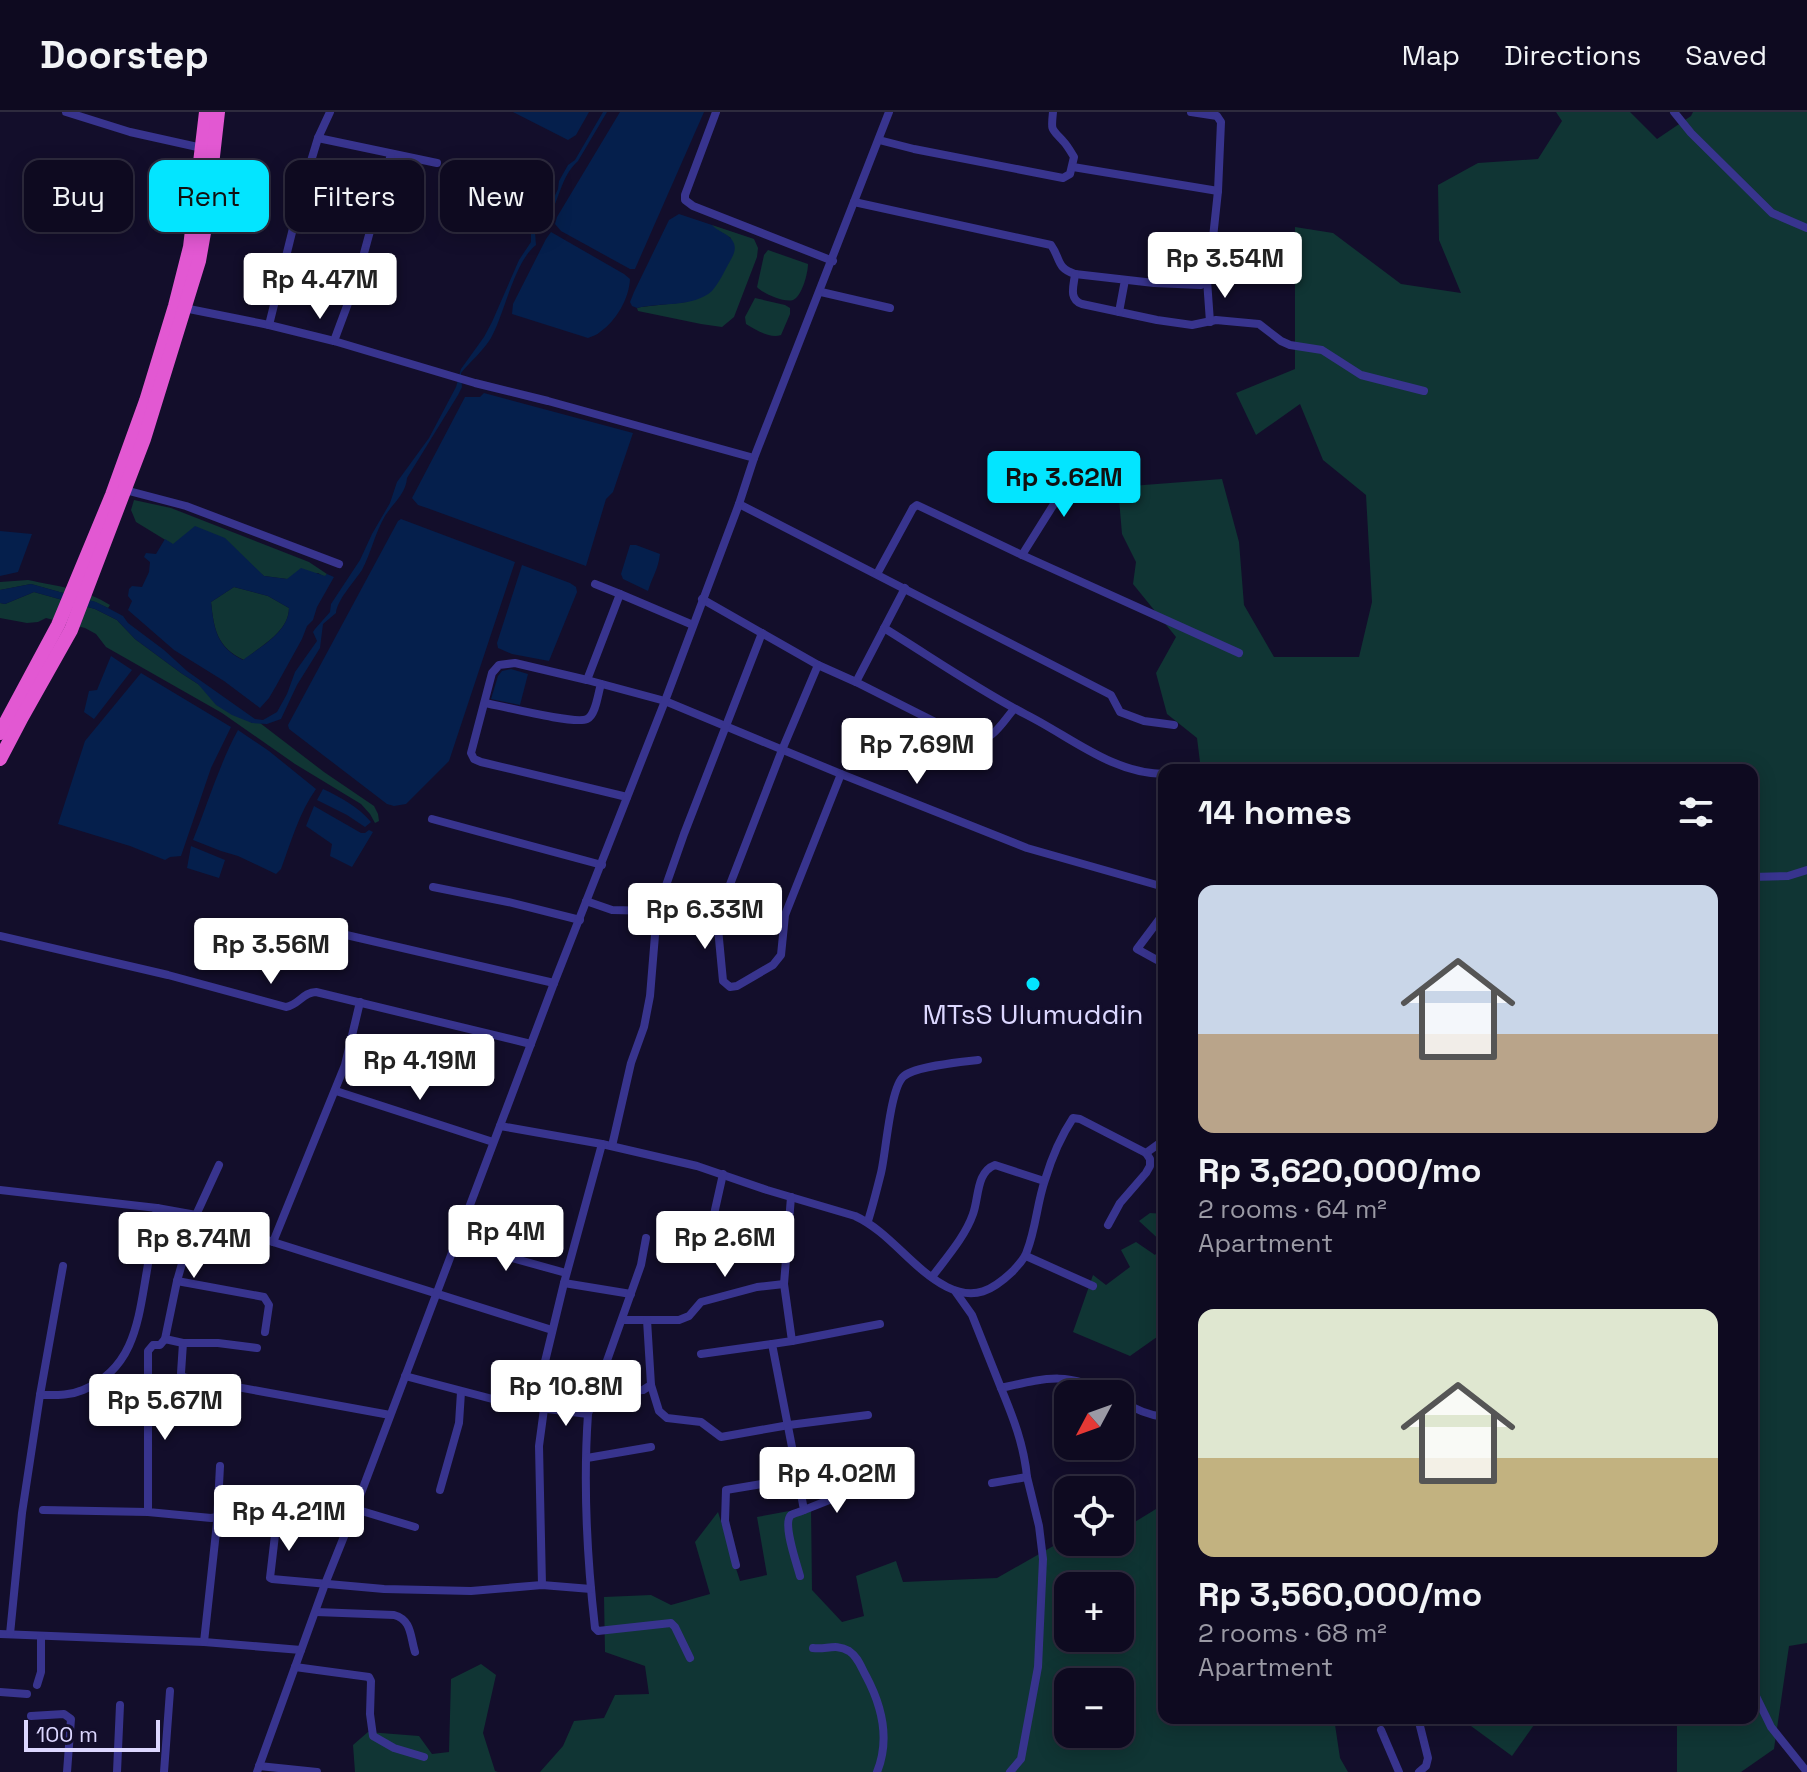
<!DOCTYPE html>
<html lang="en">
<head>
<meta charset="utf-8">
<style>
	body { margin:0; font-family:"Space Grotesk",sans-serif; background:#171329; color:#f1f3f6; height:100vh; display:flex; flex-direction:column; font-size:30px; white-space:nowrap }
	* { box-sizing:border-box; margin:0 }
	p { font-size:26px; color:#9b9aa5 }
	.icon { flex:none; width:44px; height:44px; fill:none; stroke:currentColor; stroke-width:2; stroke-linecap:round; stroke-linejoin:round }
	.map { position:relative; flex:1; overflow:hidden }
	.details { position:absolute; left:1158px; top:652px; width:600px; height:960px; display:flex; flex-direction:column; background:#0e0a20; border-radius:16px; box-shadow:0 4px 20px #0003,0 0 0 2px #2e2b3e }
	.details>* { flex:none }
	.top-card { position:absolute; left:24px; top:48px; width:760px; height:72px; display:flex; gap:16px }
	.needle { width:52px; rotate:229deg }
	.tools { position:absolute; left:1054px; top:1268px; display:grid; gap:16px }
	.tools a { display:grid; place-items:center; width:80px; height:80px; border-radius:16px; background:#0e0a20; box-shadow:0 4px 20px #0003,0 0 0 2px #2e2b3e; font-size:40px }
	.scale { position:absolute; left:24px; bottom:20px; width:136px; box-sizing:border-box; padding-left:8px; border:4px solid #dcd7ff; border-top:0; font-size:22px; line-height:28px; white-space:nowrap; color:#dcd7ff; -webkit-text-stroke:6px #130e2b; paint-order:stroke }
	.price { position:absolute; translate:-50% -68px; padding:0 18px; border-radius:8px; background:#fff; color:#222; font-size:26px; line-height:52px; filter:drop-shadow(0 2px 4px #0008) }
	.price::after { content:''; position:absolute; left:50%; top:48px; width:24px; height:18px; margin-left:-12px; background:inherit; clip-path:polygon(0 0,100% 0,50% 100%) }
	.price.on { background:#03e5ff; color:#111 }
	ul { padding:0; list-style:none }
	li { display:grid; align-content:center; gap:16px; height:424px; padding:0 40px }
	li span { display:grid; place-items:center; height:248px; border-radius:16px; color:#555 }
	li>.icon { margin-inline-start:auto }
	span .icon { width:144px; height:144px; fill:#fffc; stroke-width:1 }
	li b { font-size:34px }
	h2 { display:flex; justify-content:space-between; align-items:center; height:96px; padding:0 40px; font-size:34px }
	.pill { padding:0 28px; border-radius:16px; background:#0e0a20; box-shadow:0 4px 20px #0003,0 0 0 2px #2e2b3e; font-size:28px; line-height:72px }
	.pill.on { background:#03e5ff; color:#111 }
	header { display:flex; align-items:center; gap:48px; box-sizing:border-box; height:112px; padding:0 40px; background:#0e0a20; border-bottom:2px solid #2e2b3e }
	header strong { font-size:38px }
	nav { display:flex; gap:44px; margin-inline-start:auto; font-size:28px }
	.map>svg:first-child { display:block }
	.green { fill:#103534; fill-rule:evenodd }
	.water { fill:#051f4c; fill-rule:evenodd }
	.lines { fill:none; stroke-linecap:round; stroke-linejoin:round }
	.minor { stroke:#38348e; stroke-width:8 }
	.trunk { stroke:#e258d2; stroke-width:14 }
	.poi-dot { fill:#03e5ff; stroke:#130e2b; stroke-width:3 }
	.labels { text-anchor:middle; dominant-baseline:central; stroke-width:6; stroke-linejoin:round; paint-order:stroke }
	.poi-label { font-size:28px; fill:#dcd7ff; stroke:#130e2b }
</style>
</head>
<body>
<header>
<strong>Doorstep</strong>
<nav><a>Map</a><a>Directions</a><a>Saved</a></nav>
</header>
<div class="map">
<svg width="1807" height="1660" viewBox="0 0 1807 1660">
	<rect width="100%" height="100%" fill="#130e2b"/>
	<g class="green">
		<path d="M1556,0H1630L1657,27L1691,4L1693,0H1807V1531L1789,1534L1774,1637L1741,1660H1677V1606H1752V658H1201L1197,626L1167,602L1156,561L1176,525L1133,472L1136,450L1122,422L1118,375L1222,367L1239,430L1244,493L1274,545H1359L1372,490L1366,383L1323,348L1300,292L1256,323L1236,281L1295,257V115L1333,121L1401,172L1461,181L1439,128L1438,73L1478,51L1538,47L1562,9Z"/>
		<path d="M712,113L754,127L758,136L757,145L734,205L722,215L701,212L638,199L637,196L641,195L686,190L731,126L713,116Z"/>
		<path d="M768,138L808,152C808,161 802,184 793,188C784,191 762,181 757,175L764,143Z"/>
		<path d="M755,186L785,193L790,196V202L781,223C770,227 756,218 746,212L745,205Z"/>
		<path d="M134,388L171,396L309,450L327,462L325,465L318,461L287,467L264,464L246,449L172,432L136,410L131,398Z"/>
		<path d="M28,468C56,474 85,477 110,493L108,496L95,490L31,472L0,478V470Z"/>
		<path d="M234,475L268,484L289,496C289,520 260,534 244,548C217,535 214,518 211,490Z"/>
		<path d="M34,480L95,497L117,508L135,527L181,561L198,572L252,611H260L324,660L374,694L378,702L379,709L375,711L370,702L361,692L295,652L222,601L106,535L96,522L85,516L46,506L38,510L27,511L0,506V491L5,492Z"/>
		<path d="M1150,1101L1164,1102V1220L1130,1244L1073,1220L1093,1163L1106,1173L1130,1155L1121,1138L1136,1130L1155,1143L1164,1132L1139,1109Z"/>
		<path d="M811,1395L812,1478L842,1510L864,1504L856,1464L896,1449L903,1470L997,1466L1055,1433L1077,1430H1120V1419L1156,1397L1164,1404V1606H1334L1340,1646L1348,1660H540L563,1634L574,1609L604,1606L615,1583L649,1582L645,1554L605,1540L604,1485L651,1483L671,1493L710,1482L695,1430L718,1400L740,1469L767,1463L757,1405ZM1068,1474H1120V1526H1068ZM1068,1570H1120V1622H1068Z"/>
		<path d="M481,1552L496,1563L483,1621L495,1659L498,1660H355L353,1633L368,1620L419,1624L432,1642L449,1640L451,1567Z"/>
		<path d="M1460,1606H1539L1512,1644Z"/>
	</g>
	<g class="water">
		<path d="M513,0H589L576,23L568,28Z"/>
		<path d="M603,0H607L578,49C561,64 560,87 548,106C545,111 539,115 535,120L536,133C514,150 505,201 491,226C483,239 471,249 461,261L462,275L458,283L407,366C406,382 393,391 385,404C375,421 371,441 362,458C354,470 337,488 336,501L323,512L320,536L297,573L281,607L267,612L252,611L232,603L216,593L198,572L181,561L135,527L117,508L95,497L34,480L5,492L0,491V478L31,472L96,490L108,496L123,504L128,511L164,538L187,559L255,607L263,608L277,600L287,582L295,560L317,529L313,520L315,517L330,500L331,492L360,448L372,422L390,391L397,370L429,326L456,275L461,257L484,225L492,210L519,148L531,130V120L536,111L545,105L558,77L559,69L568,53L575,48Z"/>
		<path d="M620,0H704L635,157H630L561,119L555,112L557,105Z"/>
		<path d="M679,102L712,113C717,119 727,121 732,128C738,136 733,144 729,151C724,160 719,171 712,179C693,196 660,190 637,196L632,194L630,190L634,180L669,108Z"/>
		<path d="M551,120L624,162L630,167C629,187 616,209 600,220C597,223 592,224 588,226L512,202L513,192L546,127Z"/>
		<path d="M484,281L633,321L613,380L606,387L586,454L427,396L418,393L412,386L465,285H480Z"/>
		<path d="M401,407L515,450L449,649L406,692L394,694L387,692L289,617L288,613L398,409Z"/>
		<path d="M195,414L225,426L264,464L287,467L301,456L325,464L327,462L334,465L317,495L313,508L307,514L302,527L276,574L269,586L260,596L224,569L174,538L128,498L132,489L128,484L129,477L132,474L142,475L149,460L150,450L144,445L146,441L156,442L165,427L173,432ZM234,475L268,484L289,496C289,520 260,535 243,548C217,535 214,518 211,490Z"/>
		<path d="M0,419L32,422L18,460L0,464Z"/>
		<path d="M630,433H636L660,442C658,458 653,463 648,479L623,467L621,462Z"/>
		<path d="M522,453L570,471L576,475L577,480L549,549L512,542L498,536L497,531Z"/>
		<path d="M111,544L132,558L94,607L84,600L89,579L97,578Z"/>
		<path d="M511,557L528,562L520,593L491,587L498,564L502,559Z"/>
		<path d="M141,561L231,615L211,656L181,744L170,745L165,748L130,734L58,712L85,629Z"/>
		<path d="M238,618L269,639L316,677C299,701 291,730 281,757L276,762L238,744L221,739L193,728C208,691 219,653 238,618Z"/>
		<path d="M323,677C342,686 357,694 371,710L365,715L347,703L317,688Z"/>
		<path d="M314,694L361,721H365L369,718L373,720L352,755L330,744L332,732L306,714Z"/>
		<path d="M191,734L225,748L219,766L187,756Z"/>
	</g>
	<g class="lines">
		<g class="minor">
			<path d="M66,0L130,20L202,36"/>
			<path d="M716,0L685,83V88L693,94L833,149"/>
			<path d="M1674,0L1691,21L1772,101L1807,116"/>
			<path d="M318,26L437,51"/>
			<path d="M879,28L914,37L1063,66L1070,62L1074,45C1071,40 1067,33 1063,29C1051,16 1051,19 1053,0"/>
			<path d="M1073,55L1218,79"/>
			<path d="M854,90L1051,133C1061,147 1056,156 1075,162L1154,171L1201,173L1207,168L1209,163L1218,79L1221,10L1217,4L1191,0"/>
			<path d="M1075,162C1074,173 1068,187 1082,192L1157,208L1192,213L1216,208L1259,212L1281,229L1290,233L1322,238L1361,263L1424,279"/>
			<path d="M357,167L391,42"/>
			<path d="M1207,168L1210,210"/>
			<path d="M821,180L890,196"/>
			<path d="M184,196L269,213L334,229L475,271L548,289L754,346"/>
			<path d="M1119,200L1125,168"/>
			<path d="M269,213L304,72L318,26L330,0"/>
			<path d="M334,229L357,167L373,171"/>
			<path d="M125,378L186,394L339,452"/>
			<path d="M739,392L1111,583L1120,600L1144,609L1174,613"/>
			<path d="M1022,443L1079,352L1083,348L1092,346"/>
			<path d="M877,462L913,396L917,393L1022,443L1239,541"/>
			<path d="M595,472L620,482"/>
			<path d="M702,487L818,553L856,570L905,476"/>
			<path d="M693,513L620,482L587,568L665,589L841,662L1027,736L1164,775"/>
			<path d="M884,516C931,545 977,577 1025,602C1071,625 1111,661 1164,662"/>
			<path d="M818,553L782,638L717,806L723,869L730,875L737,874L773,853L781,843L785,803L841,662"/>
			<path d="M587,568L515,551L499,553L492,561L471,641L474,647L481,650L627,685"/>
			<path d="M856,570L971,628C992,631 1001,612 1014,597"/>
			<path d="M485,591C502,594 575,613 587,607C596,603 598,581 601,572"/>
			<path d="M432,707L602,753"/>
			<path d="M1752,765L1788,764L1807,758"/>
			<path d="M433,775L508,790L580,808"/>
			<path d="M586,789L612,798L657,799L684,722L762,521"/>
			<path d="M342,822L554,871"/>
			<path d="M0,824L168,863L286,895C299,893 303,880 316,880L531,932"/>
			<path d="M1157,848L1137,837L1164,801"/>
			<path d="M336,979L493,1030"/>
			<path d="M500,1014L602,1032L697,1054L767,1078L855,1104C890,1120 912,1157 947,1175C975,1189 993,1178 1013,1159C1018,1153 1025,1147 1027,1139C1036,1116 1037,1091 1045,1068C1051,1048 1061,1024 1073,1006L1080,1007L1146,1041L1164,1028"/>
			<path d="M612,1034L631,951L644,915L650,884L657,799L717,806"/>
			<path d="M0,1078L157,1096L196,1103L273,1130L552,1218"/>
			<path d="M868,1109C873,1093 877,1077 881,1061C886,1041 890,975 904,964C917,954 960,950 978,948"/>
			<path d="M1108,1113L1120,1091L1146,1061L1150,1054V1047L1146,1041"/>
			<path d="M273,1130L345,953L360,890"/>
			<path d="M455,1130L566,1161"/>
			<path d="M1026,1144L1093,1174"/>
			<path d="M704,1147L723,1062"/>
			<path d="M932,1165C946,1146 965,1125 973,1102C979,1086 976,1060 995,1053L1044,1069"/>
			<path d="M177,1169L264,1185L269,1193L265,1220"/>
			<path d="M564,1171L631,1182"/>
			<path d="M955,1179L972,1203L1001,1276C1045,1266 1068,1259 1110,1282"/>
			<path d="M622,1208H679L689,1204L701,1190L757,1175L784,1172"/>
			<path d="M165,1227L177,1169L196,1103L219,1053"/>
			<path d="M792,1229L880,1212"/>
			<path d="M183,1231L181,1261L187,1278"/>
			<path d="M701,1242L772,1232"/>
			<path d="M405,1264L515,1293L588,1302L641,1153L646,1126"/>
			<path d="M182,1265L390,1303"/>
			<path d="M651,1273L659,1299L667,1306L701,1310L721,1325L789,1313L868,1303"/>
			<path d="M40,1283C55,1283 69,1284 83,1278C133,1257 138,1211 146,1164C150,1141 153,1118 157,1096"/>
			<path d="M594,1283L643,1278L651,1273L647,1208"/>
			<path d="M1120,1288C1134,1297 1147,1303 1164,1305"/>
			<path d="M534,1295L564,1171L602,1032"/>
			<path d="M588,1302C583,1373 587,1446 595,1516L598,1519L671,1511L675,1515L690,1546"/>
			<path d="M587,1346L651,1335"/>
			<path d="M798,1366L804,1398C803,1399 792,1402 791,1403C782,1411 797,1452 800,1464"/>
			<path d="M992,1371L1027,1365C1024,1333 1013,1305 1001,1276"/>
			<path d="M440,1378L459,1311L461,1280"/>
			<path d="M279,1389L270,1466L272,1467L384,1477L471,1479L542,1473L591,1477"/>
			<path d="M355,1397L415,1415"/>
			<path d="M43,1398L148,1400"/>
			<path d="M804,1398L857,1377"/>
			<path d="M217,1405L211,1406L148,1400V1239L153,1233H160L165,1227L183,1231H218L257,1236"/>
			<path d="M736,1453L725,1409L726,1378L798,1366L772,1232L792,1229L784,1172L791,1085"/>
			<path d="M542,1473L539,1334L544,1297"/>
			<path d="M316,1500L394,1503C412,1508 410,1524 415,1540"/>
			<path d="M0,1522L204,1530L301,1538"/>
			<path d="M10,1522L22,1401L40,1283L63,1154"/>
			<path d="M204,1530L217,1411L220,1354"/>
			<path d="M813,1536C826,1538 836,1531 849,1539C858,1545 861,1555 866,1564C882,1594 890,1628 877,1660"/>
			<path d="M295,1555L369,1565L371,1569L370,1602L373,1624L394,1636L424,1645"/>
			<path d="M37,1573L41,1560V1525"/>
			<path d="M1752,1576L1771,1615L1807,1660"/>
			<path d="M0,1580L27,1582"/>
			<path d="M31,1604L64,1602L71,1607L67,1660"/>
			<path d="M1418,1606L1428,1646L1426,1654L1419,1660"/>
			<path d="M1381,1618L1399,1660"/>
			<path d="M259,1654L317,1660"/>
			<path d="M117,1660L120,1593"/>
			<path d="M164,1660L170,1579"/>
			<path d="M257,1660L325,1472L355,1397L554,871L665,589L739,392L754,346L889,0"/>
			<path d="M1010,1660L1021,1647L1038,1555L1043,1447L1039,1414L1027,1365"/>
		</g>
		<g class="trunk">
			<path d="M0,621L58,513L112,383L146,289L175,194L190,135L206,0"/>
			<path d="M0,647L22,605L71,518L144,327L199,149L205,115L218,0"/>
		</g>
	</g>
	<circle class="poi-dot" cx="1033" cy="872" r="8"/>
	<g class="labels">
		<g class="poi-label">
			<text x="1033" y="902">MTsS Ulumuddin</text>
		</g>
	</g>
</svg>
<div class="tools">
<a><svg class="needle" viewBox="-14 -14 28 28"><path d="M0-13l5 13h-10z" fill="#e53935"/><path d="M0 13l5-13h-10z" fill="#9b9aa5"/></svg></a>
<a><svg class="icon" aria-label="locate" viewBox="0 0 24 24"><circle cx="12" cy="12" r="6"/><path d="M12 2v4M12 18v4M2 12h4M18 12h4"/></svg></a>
<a>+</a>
<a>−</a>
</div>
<div class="scale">100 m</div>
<b class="price" style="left:1225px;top:188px">Rp 3.54M</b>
<b class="price" style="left:320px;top:209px">Rp 4.47M</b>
<b class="price on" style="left:1064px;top:407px">Rp 3.62M</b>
<b class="price" style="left:917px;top:674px">Rp 7.69M</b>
<b class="price" style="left:705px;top:839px">Rp 6.33M</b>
<b class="price" style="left:271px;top:874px">Rp 3.56M</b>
<b class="price" style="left:420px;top:990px">Rp 4.19M</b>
<b class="price" style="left:506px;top:1161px">Rp 4M</b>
<b class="price" style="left:725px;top:1167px">Rp 2.6M</b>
<b class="price" style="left:194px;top:1168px">Rp 8.74M</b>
<b class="price" style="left:566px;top:1316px">Rp 10.8M</b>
<b class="price" style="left:165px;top:1330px">Rp 5.67M</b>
<b class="price" style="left:837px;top:1403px">Rp 4.02M</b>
<b class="price" style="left:289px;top:1441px">Rp 4.21M</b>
<div class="top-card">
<a class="pill">Buy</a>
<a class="pill on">Rent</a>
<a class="pill">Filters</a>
<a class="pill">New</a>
</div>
<section class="details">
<h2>14 homes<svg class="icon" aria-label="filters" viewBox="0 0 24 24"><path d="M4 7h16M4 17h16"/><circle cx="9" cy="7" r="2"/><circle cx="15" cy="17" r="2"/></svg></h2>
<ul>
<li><span style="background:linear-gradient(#c9d6e8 60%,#b9a48a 0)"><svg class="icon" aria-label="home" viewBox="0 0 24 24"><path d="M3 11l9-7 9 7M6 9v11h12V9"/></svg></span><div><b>Rp 3,620,000/mo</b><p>2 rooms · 64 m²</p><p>Apartment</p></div></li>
<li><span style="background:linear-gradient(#dfe7d0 60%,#c2b280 0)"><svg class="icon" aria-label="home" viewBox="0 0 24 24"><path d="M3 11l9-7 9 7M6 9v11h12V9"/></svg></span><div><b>Rp 3,560,000/mo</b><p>2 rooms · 68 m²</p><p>Apartment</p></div></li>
</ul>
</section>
</div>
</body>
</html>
